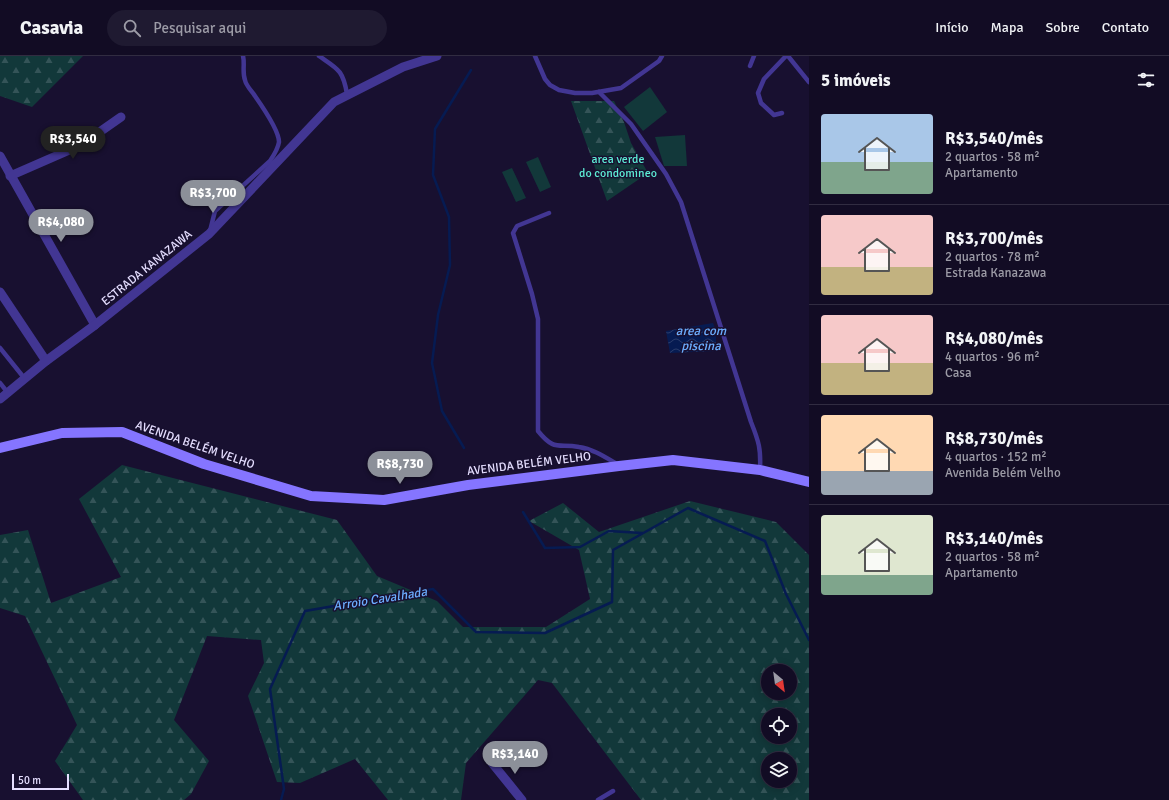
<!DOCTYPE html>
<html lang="pt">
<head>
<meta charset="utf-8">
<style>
	body { margin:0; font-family:Signika,sans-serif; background:#1f1a31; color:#f1f3f6; height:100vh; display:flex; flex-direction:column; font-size:15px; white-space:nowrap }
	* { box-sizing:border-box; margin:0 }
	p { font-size:13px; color:#9c9ba6 }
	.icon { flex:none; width:22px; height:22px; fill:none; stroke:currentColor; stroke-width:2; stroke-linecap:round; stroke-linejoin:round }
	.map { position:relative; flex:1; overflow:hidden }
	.sheet { display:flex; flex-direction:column; background:#120c24; width:360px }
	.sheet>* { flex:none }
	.needle { width:26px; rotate:151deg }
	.fabs { position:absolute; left:761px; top:608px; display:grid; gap:8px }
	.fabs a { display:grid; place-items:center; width:36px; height:36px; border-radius:50%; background:#120c24; box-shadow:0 2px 10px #0003,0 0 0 1px #312c41; font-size:20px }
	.scale { position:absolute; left:12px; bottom:10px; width:57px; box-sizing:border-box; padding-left:4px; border:2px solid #e5deff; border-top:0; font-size:11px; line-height:14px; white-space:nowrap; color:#e5deff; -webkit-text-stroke:3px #181030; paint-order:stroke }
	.price { position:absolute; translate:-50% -34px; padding:0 9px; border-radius:14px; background:#8c9099; color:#fff; font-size:13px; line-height:26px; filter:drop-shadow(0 1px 2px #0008) }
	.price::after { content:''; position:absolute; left:50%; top:24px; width:12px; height:9px; margin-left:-6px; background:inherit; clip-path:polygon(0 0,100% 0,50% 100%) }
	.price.on { background:#222; color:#fff }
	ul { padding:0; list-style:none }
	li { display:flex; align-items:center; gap:12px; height:100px; padding:0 12px }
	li+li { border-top:1px solid #312c41 }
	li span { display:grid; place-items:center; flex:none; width:112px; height:80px; border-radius:4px; color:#555 }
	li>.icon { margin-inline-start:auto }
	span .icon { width:48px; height:48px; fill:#fffc; stroke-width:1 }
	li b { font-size:17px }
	h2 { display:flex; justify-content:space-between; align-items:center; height:48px; padding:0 12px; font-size:17px }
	header { display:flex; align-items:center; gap:24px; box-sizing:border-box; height:56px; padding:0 20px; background:#120c24; border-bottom:1px solid #312c41 }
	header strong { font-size:19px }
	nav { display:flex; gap:22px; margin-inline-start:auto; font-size:14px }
	.search { width:280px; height:36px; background:#1f1a31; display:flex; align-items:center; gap:10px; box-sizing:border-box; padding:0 14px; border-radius:22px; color:#9c9ba6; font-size:15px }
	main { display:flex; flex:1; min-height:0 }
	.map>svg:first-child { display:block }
	.forest { fill:url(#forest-firs); fill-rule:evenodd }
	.green { fill:#12383a }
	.water { fill:url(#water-waves) }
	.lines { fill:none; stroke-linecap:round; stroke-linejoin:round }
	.stream { stroke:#061b52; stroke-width:2.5 }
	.service { stroke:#423693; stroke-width:4.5 }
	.minor { stroke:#423693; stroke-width:9 }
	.secondary { stroke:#8575ff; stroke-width:10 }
	.labels { text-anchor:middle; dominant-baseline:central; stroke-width:3; stroke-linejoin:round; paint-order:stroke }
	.park-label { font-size:12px; fill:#5decd5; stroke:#181030 }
	.street-label { font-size:12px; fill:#e5deff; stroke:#181030 }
	.water-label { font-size:13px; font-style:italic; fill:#6caeff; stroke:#181030 }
</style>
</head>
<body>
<header>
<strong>Casavia</strong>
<div class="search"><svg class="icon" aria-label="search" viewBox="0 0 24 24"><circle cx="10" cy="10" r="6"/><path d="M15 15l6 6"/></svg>Pesquisar aqui</div>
<nav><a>Início</a><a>Mapa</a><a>Sobre</a><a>Contato</a></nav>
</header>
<main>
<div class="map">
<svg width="809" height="744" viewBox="0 0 809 744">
	<defs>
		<pattern id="forest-firs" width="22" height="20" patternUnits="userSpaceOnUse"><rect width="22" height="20" fill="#12383a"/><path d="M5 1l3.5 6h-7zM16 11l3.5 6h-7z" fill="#345458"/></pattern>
		<pattern id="water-waves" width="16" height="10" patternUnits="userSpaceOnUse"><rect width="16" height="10" fill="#061b52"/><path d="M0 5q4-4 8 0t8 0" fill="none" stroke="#2a3c6c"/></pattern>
	</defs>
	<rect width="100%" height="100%" fill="#181030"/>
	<g class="forest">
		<path d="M0,0H83L32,51L0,40Z"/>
		<path d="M571,45H614L624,66L631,87L648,117L607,145Z"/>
		<path d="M122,409L337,464L377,520L437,545L463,571H546L590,543L579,494L529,465L563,447L599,476L690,445L776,466L809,499V744H641L552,627L538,624L466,707L461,744H388L355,703L300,727L277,726L248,640L264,607L261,584L207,580L174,664L209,705L191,738L184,744H83L55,705L77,669L25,560L0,552V479L28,474L51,547L121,521L79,443ZM768,615H790V637H768ZM768,659H790V681H768ZM768,703H790V725H768Z"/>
	</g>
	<g class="green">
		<path d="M650,31L667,56L643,75L624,51Z"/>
		<path d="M685,79L687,110H664L655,81Z"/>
		<path d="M538,101L551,131L540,136L526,106Z"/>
		<path d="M512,112L526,142L516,146L502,116Z"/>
	</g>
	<path class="water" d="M713,267L716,275V295L670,297L666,275Z"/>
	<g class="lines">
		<g class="stream">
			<path d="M464,392L442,355L432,307L438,259L450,209L449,161L433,119L435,73L471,14"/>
			<path d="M523,456L545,492L580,491L609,475L642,477"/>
			<path d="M281,744L284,733L270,633L305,555L433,533L476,576L545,577L612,546L613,494L688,452L765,485L786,538L809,584"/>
		</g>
		<g class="service">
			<path d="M319,0C338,13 343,14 347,38"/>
			<path d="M535,0L545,23L550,29L559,34L575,37H592L621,32L659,5L662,0"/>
			<path d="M788,0L809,26"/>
			<path d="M750,10L754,0"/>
			<path d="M599,36L631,68L666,118L681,146L751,366C759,386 761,393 760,414"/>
			<path d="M782,57L774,59L761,47L758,37L764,23L786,0"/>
			<path d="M549,157L517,170L513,177L532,238L538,263V375C555,396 558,387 579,391C593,393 605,401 617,408"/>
			<path d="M210,175L215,155L270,105C274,99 278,93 279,86C279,74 262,50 255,40C252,35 246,30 245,24C242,16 245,8 243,0"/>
			<path d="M0,292L25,323"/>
			<path d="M0,327L8,337"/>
			<path d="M598,744L613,735"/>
		</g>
		<g class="minor">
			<path d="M0,100L95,269"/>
			<path d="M10,120L81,89L121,61"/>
			<path d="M0,236L46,305"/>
			<path d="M0,343L46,305L95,269L209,178L334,46L403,11L437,0"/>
			<path d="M492,707L522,744"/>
		</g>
		<path class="secondary" d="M0,392L62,377L122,376L204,408L311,440L384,444L468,429L619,410L673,404L760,414L809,426"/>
	</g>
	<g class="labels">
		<g class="park-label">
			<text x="618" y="103">area verde<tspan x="618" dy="14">do condomineo</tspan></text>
		</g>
		<g class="street-label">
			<text transform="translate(147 212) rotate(-39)">ESTRADA KANAZAWA</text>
			<text transform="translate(195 389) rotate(19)">AVENIDA BELÉM VELHO</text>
			<text transform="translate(529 408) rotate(-7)">AVENIDA BELÉM VELHO</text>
		</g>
		<g class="water-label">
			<text x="701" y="275">area com<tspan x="701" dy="15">piscina</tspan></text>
			<text transform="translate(380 543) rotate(-9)">Arroio Cavalhada</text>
		</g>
	</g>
</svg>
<div class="fabs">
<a><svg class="needle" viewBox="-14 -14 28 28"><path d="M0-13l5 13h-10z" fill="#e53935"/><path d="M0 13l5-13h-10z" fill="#9c9ba6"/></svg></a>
<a><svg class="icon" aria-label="locate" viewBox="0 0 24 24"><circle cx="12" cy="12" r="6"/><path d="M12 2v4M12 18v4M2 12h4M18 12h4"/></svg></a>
<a><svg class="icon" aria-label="layers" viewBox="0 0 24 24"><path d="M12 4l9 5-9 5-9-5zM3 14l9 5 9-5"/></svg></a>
</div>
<div class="scale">50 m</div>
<b class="price on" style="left:73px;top:104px">R$3,540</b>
<b class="price" style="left:213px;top:158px">R$3,700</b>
<b class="price" style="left:61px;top:187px">R$4,080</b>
<b class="price" style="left:400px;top:429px">R$8,730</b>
<b class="price" style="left:515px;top:719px">R$3,140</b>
</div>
<section class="sheet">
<h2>5 imóveis<svg class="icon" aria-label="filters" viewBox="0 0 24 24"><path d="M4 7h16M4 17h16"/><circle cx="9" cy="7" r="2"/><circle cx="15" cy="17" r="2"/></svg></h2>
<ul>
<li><span style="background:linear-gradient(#a9c7e8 60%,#7fa58c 0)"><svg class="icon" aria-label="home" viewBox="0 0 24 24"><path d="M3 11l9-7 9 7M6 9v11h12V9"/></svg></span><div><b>R$3,540/mês</b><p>2 quartos · 58 m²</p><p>Apartamento</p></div></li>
<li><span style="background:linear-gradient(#f6c9c9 65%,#c2b280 0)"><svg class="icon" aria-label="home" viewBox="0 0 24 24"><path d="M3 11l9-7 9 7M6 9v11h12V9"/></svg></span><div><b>R$3,700/mês</b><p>2 quartos · 78 m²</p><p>Estrada Kanazawa</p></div></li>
<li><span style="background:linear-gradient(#f6c9c9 60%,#c2b280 0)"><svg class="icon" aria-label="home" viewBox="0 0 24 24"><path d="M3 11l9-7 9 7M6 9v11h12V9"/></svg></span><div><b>R$4,080/mês</b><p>4 quartos · 96 m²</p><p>Casa</p></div></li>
<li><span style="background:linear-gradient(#ffd9b3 70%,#9aa5b1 0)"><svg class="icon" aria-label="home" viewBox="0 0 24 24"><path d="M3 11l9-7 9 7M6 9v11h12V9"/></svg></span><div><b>R$8,730/mês</b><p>4 quartos · 152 m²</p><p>Avenida Belém Velho</p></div></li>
<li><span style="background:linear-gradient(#dfe7d0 75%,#7fa58c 0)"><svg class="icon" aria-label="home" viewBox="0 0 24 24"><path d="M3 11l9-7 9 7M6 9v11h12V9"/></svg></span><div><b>R$3,140/mês</b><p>2 quartos · 58 m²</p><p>Apartamento</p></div></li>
</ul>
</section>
</main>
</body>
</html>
